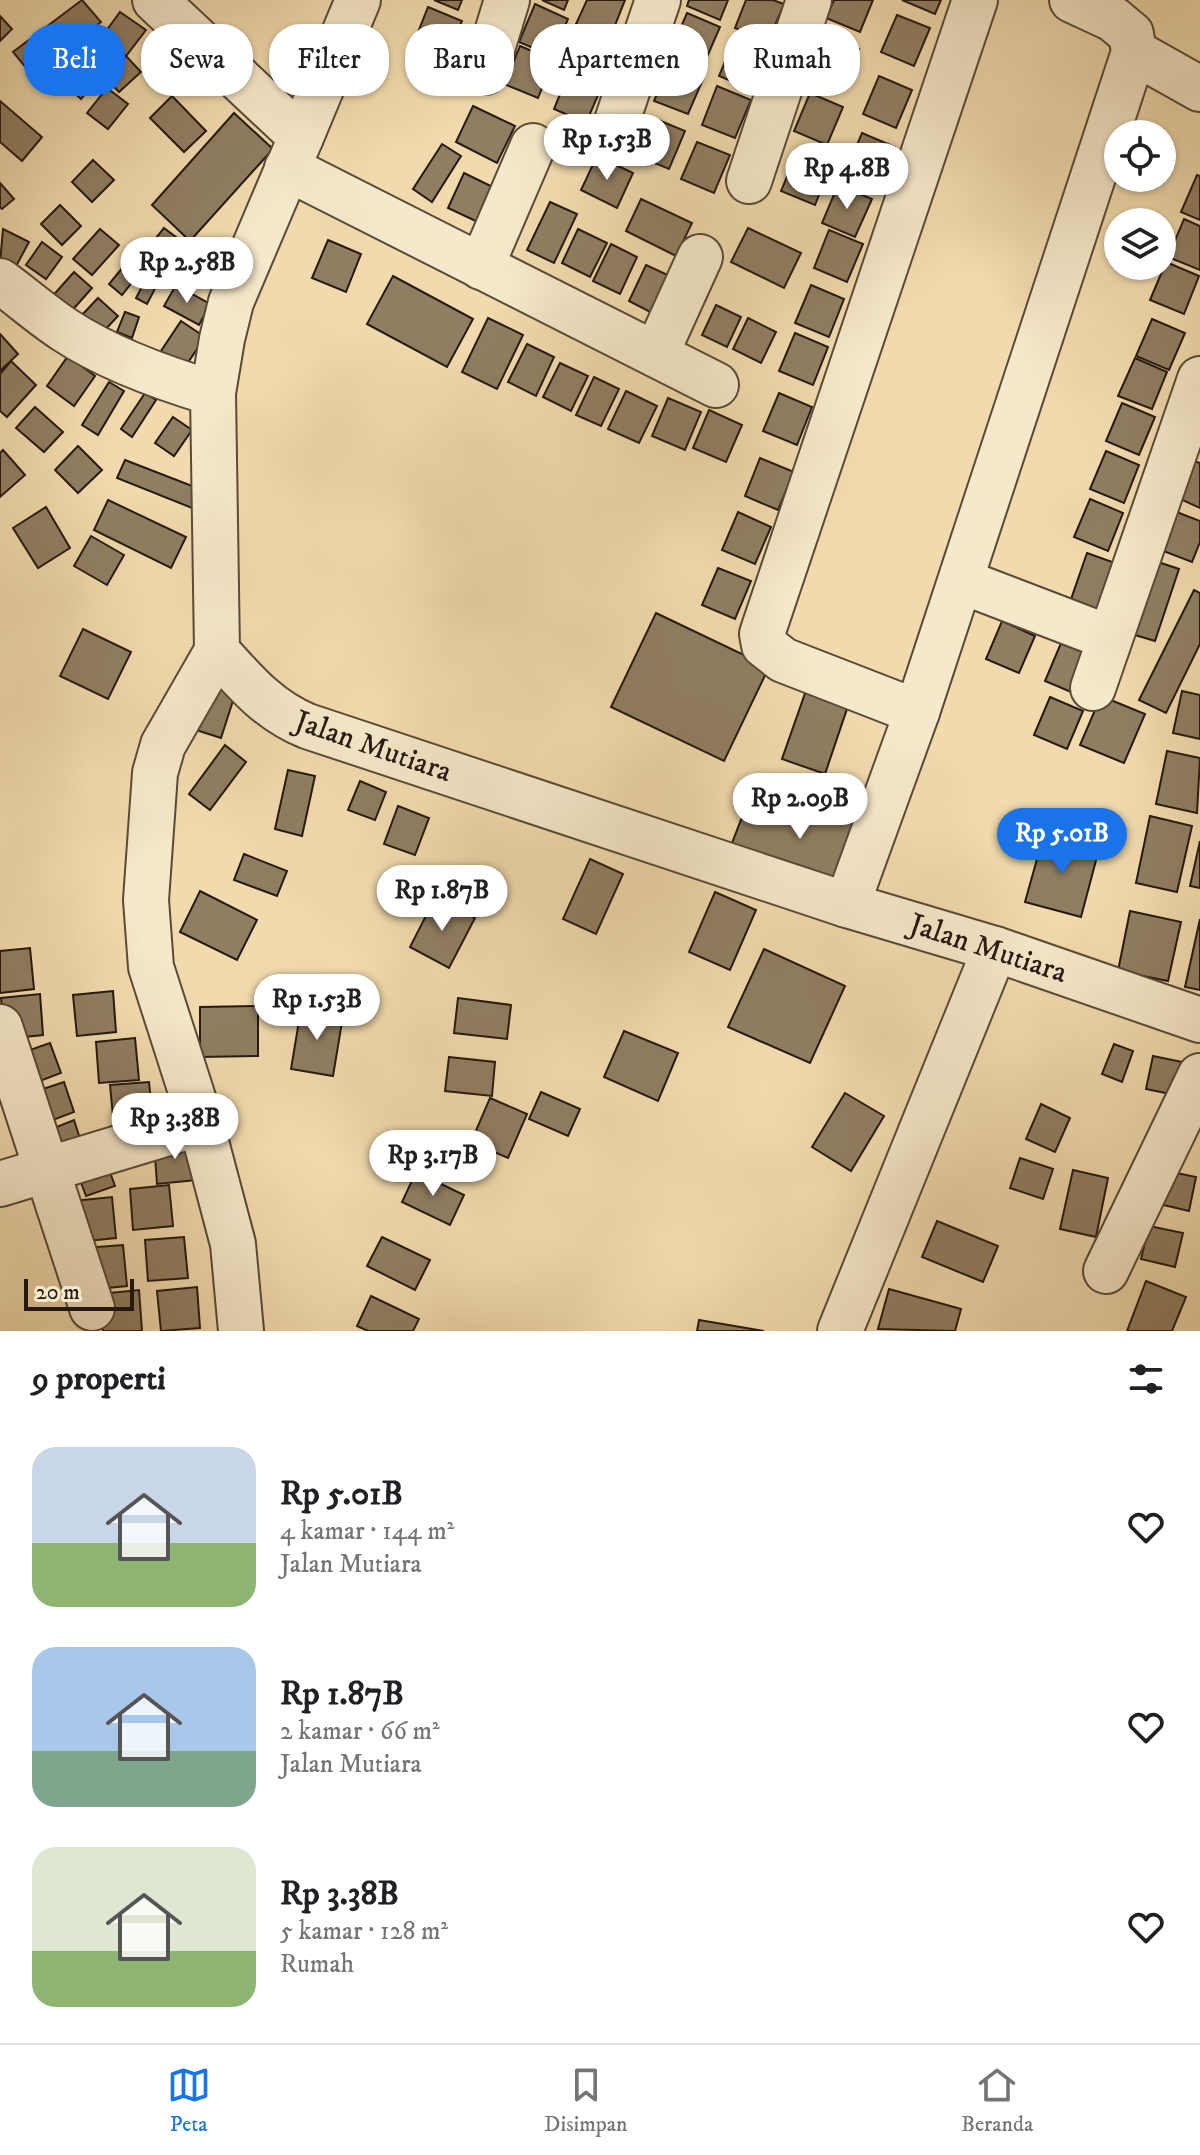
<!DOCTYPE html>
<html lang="id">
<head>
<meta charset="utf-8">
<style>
	body { margin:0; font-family:"IM FELL DW Pica",serif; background:#f2f2f2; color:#202124; height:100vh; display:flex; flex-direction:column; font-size:30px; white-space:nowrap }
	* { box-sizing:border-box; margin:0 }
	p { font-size:26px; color:#757577 }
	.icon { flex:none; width:44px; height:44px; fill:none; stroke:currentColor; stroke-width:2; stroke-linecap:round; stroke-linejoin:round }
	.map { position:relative; height:1331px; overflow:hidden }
	.drawer { display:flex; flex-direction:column; background:#fff; flex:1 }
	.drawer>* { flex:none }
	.banner { position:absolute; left:24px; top:24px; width:1152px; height:72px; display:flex; gap:16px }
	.fabs { position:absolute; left:1104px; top:120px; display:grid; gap:16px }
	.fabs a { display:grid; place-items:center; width:72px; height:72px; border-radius:50%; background:#fff; box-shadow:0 2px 6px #0004; font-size:40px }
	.scale { position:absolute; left:24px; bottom:20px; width:110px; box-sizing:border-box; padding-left:8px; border:4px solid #261910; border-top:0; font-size:22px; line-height:28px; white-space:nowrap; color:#261910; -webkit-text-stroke:6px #f6e8ca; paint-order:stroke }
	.price { position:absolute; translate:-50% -68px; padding:0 18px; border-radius:28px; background:#fff; color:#222; font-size:26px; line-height:52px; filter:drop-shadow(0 2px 4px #0008) }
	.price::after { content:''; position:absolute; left:50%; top:48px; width:24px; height:18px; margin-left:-12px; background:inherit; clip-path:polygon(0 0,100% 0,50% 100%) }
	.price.active { background:#1a73e8; color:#fff }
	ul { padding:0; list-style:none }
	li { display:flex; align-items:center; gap:24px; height:200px; padding:0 32px }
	li span { display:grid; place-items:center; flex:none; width:224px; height:160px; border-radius:24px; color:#555 }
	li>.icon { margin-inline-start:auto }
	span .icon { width:96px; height:96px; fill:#fffc; stroke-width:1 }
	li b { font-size:34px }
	h2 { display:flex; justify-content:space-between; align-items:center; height:96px; padding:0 32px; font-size:34px }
	.pill { padding:0 28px; border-radius:32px; background:#fff; box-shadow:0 2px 6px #0004; font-size:28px; line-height:72px }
	.pill.active { background:#1a73e8; color:#fff }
	.tabs { display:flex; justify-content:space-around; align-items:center; height:112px; border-top:2px solid #e0e0e0; background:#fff; font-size:22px; color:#757577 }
	.tabs a { display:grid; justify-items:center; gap:4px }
	.tabs .active { color:#1a73e8 }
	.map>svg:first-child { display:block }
	.building { fill:#907e62; stroke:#261910; stroke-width:2 }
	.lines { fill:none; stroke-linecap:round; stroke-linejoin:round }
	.minor-casing { stroke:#594a38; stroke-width:48 }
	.minor { stroke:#f6e8ca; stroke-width:44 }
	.labels { text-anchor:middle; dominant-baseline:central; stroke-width:6; stroke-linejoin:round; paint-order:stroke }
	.street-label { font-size:30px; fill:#261910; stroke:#f6e8ca }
</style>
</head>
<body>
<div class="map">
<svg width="1200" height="1331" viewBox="0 0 1200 1331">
	<rect width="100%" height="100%" fill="#f1dbae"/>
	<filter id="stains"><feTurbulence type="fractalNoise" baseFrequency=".0025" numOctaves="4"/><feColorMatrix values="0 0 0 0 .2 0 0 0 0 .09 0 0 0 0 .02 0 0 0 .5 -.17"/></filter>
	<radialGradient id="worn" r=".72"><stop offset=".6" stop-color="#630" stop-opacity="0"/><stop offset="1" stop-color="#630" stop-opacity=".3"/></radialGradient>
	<g class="building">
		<path d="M82,0L101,22L31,74L13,52Z"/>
		<path d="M434,0H462L458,10Z"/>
		<path d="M542,0H568L564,10Z"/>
		<path d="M587,0H625L610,38L576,24Z"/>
		<path d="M689,0H728L720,20L687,6Z"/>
		<path d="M746,0H773L784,4L768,42L735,28Z"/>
		<path d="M834,0H873L860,32L826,18Z"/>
		<path d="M902,0H941L935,14Z"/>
		<path d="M535,4L568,19L552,56L519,42Z"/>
		<path d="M428,7L462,21L446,59L413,45Z"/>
		<path d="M120,12L146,30L126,56L101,38Z"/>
		<path d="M687,13L720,27L704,64L671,50Z"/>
		<path d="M897,15L930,28L914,66L881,52Z"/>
		<path d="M0,16L12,29L0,41Z"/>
		<path d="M583,29L615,43L600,81L566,67Z"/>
		<path d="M826,35L859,49L843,87L810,73Z"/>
		<path d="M735,38L768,52L753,90L719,76Z"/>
		<path d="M97,40L107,56L92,65L82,50Z"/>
		<path d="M520,46L553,60L538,98L504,84Z"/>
		<path d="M162,47L178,56L166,78L150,70Z"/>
		<path d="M126,56L141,72L119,92L104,76Z"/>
		<path d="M77,59L98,79L81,99L58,78Z"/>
		<path d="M670,63L704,77L688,114L654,101Z"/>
		<path d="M569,72L602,86L586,123L554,109Z"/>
		<path d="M879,76L912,90L896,128L863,114Z"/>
		<path d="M717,86L751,100L735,138L702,125Z"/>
		<path d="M107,88L128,104L108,129L87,113Z"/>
		<path d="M810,93L843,107L827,145L794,131Z"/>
		<path d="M172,96L206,131L184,152L150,118Z"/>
		<path d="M0,101L42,137L22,161L0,142Z"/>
		<path d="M473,106L515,126L497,163L456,142Z"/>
		<path d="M234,113L273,149L190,241L152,205Z"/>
		<path d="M651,117L685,131L669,169L636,155Z"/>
		<path d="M862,133L895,147L879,184L846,171Z"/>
		<path d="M697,142L730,155L714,193L681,179Z"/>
		<path d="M442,144L461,156L432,202L413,189Z"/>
		<path d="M797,153L830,167L815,205L781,191Z"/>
		<path d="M597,156L633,173L617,208L581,190Z"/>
		<path d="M93,160L114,180L92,202L72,182Z"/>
		<path d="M464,173L501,191L484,225L448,208Z"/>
		<path d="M1197,175L1200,176V220L1181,212Z"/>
		<path d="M0,183L14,199L2,209L0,207Z"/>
		<path d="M838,185L872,199L855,237L822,223Z"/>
		<path d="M641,199L692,223L676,256L626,231Z"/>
		<path d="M550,202L577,214L554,263L527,250Z"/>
		<path d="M60,205L81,226L62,245L41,224Z"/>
		<path d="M1184,219L1200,226V270L1168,257Z"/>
		<path d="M164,228L189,247L161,281L137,262Z"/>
		<path d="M748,228L801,253L784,288L731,262Z"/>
		<path d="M3,229L29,242L14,270L0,263Z"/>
		<path d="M100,229L119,245L92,275L73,259Z"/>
		<path d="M578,229L607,243L590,277L562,263Z"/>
		<path d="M829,230L863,244L847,282L814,268Z"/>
		<path d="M328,240L361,254L346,292L312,278Z"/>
		<path d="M42,242L62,257L46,279L26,265Z"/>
		<path d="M611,244L637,257L620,294L593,281Z"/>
		<path d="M128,261L141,271L122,295L109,284Z"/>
		<path d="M1166,262L1199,276L1184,314L1150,300Z"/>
		<path d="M646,265L672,277L654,314L629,301Z"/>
		<path d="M74,272L92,288L68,315L50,299Z"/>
		<path d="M393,276L473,319L447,367L367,324Z"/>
		<path d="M147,277L158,283L147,304L136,298Z"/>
		<path d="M176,285L210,304L199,325L164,306Z"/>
		<path d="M811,285L844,299L829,337L795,323Z"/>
		<path d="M98,298L118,316L101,334L81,316Z"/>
		<path d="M716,305L741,317L727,347L702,335Z"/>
		<path d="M125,312L139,317L132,338L117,332Z"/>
		<path d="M488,318L523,335L497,389L462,372Z"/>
		<path d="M748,318L776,332L761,363L733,349Z"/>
		<path d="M1152,319L1185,333L1169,370L1136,356Z"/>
		<path d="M181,321L205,337L181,373L157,357Z"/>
		<path d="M795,333L828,347L813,385L779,371Z"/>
		<path d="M0,334L18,354L0,371Z"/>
		<path d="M527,344L554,357L536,396L508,382Z"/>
		<path d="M68,356L95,376L74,406L47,386Z"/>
		<path d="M1135,358L1167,372L1152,409L1118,396Z"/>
		<path d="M11,361L36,385L7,417L0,411V374Z"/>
		<path d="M560,363L588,376L571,411L543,397Z"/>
		<path d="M594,377L619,389L601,426L576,415Z"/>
		<path d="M109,382L124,391L98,435L82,425Z"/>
		<path d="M626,391L657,406L639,443L608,429Z"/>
		<path d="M145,393L156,400L132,437L121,429Z"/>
		<path d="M779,393L812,407L797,445L763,431Z"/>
		<path d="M668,398L701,412L685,450L652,436Z"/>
		<path d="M1122,403L1155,417L1139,455L1106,441Z"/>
		<path d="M35,407L63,432L44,452L16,428Z"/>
		<path d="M709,410L742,425L726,462L693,448Z"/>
		<path d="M173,417L192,430L174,456L155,443Z"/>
		<path d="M78,446L102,470L78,493L55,470Z"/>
		<path d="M3,450L25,475L0,497V453Z"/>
		<path d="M1106,451L1139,465L1124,503L1090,489Z"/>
		<path d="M760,458L794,472L778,510L745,496Z"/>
		<path d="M125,460L200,489L192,508L117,478Z"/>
		<path d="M1194,461L1200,463V508L1178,498Z"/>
		<path d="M1090,499L1123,513L1108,551L1074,537Z"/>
		<path d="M108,500L186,537L171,568L94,530Z"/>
		<path d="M46,507L70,548L38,568L13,528Z"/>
		<path d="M1174,511L1200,521V542L1192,562L1158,549Z"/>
		<path d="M738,512L771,527L755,564L722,550Z"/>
		<path d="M91,536L124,555L107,585L74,566Z"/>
		<path d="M1087,553L1118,564L1099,619L1068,608Z"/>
		<path d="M1149,559L1179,569L1155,641L1125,632Z"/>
		<path d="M718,568L751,581L735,619L702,605Z"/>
		<path d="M1194,590L1200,593V644L1166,713L1139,700Z"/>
		<path d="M656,613L769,667L724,761L611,707Z"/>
		<path d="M1002,621L1035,636L1019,673L986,659Z"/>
		<path d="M83,629L131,652L108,699L60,676Z"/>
		<path d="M1061,643L1094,657L1078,695L1045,681Z"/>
		<path d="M210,669L240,679L221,738L190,728Z"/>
		<path d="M809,682L851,697L825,774L782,759Z"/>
		<path d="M1182,691L1200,695V739L1173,733Z"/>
		<path d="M1101,696L1145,714L1124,763L1080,745Z"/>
		<path d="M1050,697L1083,711L1067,749L1034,735Z"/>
		<path d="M225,745L246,762L210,810L189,794Z"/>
		<path d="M1167,751L1200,758L1197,813L1156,804Z"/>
		<path d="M288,770L315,776L302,836L275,829Z"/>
		<path d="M360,781L386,792L375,820L348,810Z"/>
		<path d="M756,781L872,826L844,901L727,856Z"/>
		<path d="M398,806L429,818L415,855L384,844Z"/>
		<path d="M1150,816L1192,826L1177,892L1136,883Z"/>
		<path d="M1044,834L1099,849L1081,917L1025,902Z"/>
		<path d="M1200,841V888L1190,886Z"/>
		<path d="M244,854L287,871L277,896L234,880Z"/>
		<path d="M590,859L623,874L596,934L563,919Z"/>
		<path d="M200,891L257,920L237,960L180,932Z"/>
		<path d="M715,892L756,910L730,970L689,952Z"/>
		<path d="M435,898L475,918L449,968L410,947Z"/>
		<path d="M1130,911L1181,922L1168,981L1118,971Z"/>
		<path d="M1200,919V990L1185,987Z"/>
		<path d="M30,948L34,989L0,993V951Z"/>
		<path d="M764,949L845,986L810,1063L728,1027Z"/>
		<path d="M113,991L116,1032L77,1036L73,995Z"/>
		<path d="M40,994L43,1035L5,1039L1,998Z"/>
		<path d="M458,998L511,1005L507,1039L454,1033Z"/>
		<path d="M258,1006V1056L200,1057V1007Z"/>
		<path d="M301,1009L343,1016L333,1076L291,1069Z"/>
		<path d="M624,1031L678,1053L658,1101L604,1077Z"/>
		<path d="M135,1038L139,1080L99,1083L96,1042Z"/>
		<path d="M50,1043L61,1073L32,1084L21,1053Z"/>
		<path d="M1114,1044L1133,1051L1122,1082L1102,1074Z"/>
		<path d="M1153,1056L1187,1063L1180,1096L1146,1089Z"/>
		<path d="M449,1057L495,1062L492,1096L445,1091Z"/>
		<path d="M64,1082L74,1112L45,1123L34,1092Z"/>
		<path d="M149,1082L153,1123L114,1127L110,1085Z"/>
		<path d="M541,1092L580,1109L568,1136L529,1119Z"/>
		<path d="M845,1093L884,1116L851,1171L812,1147Z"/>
		<path d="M490,1098L527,1114L508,1158L471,1142Z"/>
		<path d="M1041,1104L1070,1118L1055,1152L1026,1139Z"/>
		<path d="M74,1120L84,1151L55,1161L44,1132Z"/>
		<path d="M193,1139L196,1180L157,1184L154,1142Z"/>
		<path d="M104,1156L115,1186L86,1196L75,1166Z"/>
		<path d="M1020,1158L1053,1169L1043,1199L1010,1188Z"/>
		<path d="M1073,1170L1108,1178L1096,1237L1060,1229Z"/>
		<path d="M1162,1170L1196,1177L1189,1211L1155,1203Z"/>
		<path d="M416,1172L464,1195L450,1225L402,1202Z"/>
		<path d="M169,1185L173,1226L133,1230L130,1189Z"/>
		<path d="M112,1197L116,1238L77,1242L73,1201Z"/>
		<path d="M937,1221L998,1246L983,1282L922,1257Z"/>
		<path d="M1149,1226L1183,1233L1175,1267L1141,1259Z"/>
		<path d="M184,1237L188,1278L148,1281L145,1240Z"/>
		<path d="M382,1237L430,1260L415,1290L367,1266Z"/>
		<path d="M123,1245L127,1286L87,1290L84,1248Z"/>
		<path d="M1146,1281L1186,1297L1172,1331H1127Z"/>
		<path d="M197,1287L200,1328L161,1331L157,1291Z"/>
		<path d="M889,1289L961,1309L955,1331L878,1329Z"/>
		<path d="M139,1290L142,1331H103L100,1294Z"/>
		<path d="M371,1296L419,1319L413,1331H368L357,1326Z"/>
		<path d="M699,1320L764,1331H697Z"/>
	</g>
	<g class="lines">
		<defs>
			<g id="minor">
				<path d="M155,0L301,137L231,302L222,339L213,393L217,651C245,682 268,710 307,726L847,905L995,949L1200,1020"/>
				<path d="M1134,52L1200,89"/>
				<path d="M485,72L507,0"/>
				<path d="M615,127L658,0"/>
				<path d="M301,137L358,0"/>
				<path d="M287,168L716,385"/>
				<path d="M749,181L809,0"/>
				<path d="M481,267L533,146"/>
				<path d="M0,281C22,297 42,315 65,330C109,359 162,378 213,393"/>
				<path d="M656,354L700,257"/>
				<path d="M961,581L1110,638"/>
				<path d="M217,651L163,745L155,773L146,900L151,967L201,1123L233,1244L241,1331"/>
				<path d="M1093,688L1200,379"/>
				<path d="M917,712L783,660L764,645L762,634L975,0"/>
				<path d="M847,905L917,712L1134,52L1131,34L1113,19L1072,0"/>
				<path d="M0,1027L92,1308"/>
				<path d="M0,1184L201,1123"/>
				<path d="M1106,1271L1200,1076"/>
				<path d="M840,1331L995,949"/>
			</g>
		</defs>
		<use href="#minor" class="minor-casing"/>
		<use href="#minor" class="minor"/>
	</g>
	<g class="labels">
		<g class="street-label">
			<text transform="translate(373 747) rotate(19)">Jalan Mutiara</text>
			<text transform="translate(988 949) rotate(18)">Jalan Mutiara</text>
		</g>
	</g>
	<rect width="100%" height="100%" filter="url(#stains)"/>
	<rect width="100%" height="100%" fill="url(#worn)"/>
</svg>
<div class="fabs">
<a><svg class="icon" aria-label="locate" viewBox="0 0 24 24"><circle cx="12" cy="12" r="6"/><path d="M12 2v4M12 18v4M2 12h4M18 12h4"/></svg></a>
<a><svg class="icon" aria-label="layers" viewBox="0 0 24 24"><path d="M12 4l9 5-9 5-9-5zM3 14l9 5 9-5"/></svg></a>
</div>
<div class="scale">20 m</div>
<b class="price" style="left:607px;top:182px">Rp 1.53B</b>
<b class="price" style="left:847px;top:211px">Rp 4.8B</b>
<b class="price" style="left:187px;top:305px">Rp 2.58B</b>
<b class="price" style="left:800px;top:841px">Rp 2.09B</b>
<b class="price active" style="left:1062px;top:876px">Rp 5.01B</b>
<b class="price" style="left:442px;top:933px">Rp 1.87B</b>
<b class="price" style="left:317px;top:1042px">Rp 1.53B</b>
<b class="price" style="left:175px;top:1161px">Rp 3.38B</b>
<b class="price" style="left:433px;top:1198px">Rp 3.17B</b>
<div class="banner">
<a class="pill active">Beli</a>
<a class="pill">Sewa</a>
<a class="pill">Filter</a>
<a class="pill">Baru</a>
<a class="pill">Apartemen</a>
<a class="pill">Rumah</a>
</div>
</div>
<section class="drawer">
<h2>9 properti<svg class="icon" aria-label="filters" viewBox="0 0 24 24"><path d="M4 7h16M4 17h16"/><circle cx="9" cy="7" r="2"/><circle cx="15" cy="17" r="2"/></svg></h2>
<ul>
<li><span style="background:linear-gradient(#c9d6e8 60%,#8fb573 0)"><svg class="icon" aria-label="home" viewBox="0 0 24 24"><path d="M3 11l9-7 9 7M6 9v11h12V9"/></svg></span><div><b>Rp 5.01B</b><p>4 kamar · 144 m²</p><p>Jalan Mutiara</p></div><svg class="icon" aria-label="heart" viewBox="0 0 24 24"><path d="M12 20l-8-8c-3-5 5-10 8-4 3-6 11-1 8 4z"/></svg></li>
<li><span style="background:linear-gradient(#a9c7e8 65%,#7fa58c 0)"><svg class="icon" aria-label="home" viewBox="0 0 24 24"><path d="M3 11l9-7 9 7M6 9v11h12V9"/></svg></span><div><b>Rp 1.87B</b><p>2 kamar · 66 m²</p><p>Jalan Mutiara</p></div><svg class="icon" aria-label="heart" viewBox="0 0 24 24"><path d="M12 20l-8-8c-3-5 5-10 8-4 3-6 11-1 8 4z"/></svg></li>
<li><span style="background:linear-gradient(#dfe7d0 65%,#8fb573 0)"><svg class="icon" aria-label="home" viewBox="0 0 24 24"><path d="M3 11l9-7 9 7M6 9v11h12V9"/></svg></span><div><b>Rp 3.38B</b><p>5 kamar · 128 m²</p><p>Rumah</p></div><svg class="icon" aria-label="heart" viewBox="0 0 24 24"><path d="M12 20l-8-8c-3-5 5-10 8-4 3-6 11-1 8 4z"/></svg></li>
</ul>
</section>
<nav class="tabs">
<a class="active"><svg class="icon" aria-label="map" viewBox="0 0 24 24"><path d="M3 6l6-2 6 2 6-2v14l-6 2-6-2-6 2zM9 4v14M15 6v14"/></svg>Peta</a>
<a><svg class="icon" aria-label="saved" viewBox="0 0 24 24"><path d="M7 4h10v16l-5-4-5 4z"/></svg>Disimpan</a>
<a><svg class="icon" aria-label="home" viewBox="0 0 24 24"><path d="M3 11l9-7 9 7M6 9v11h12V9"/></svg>Beranda</a>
</nav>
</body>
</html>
